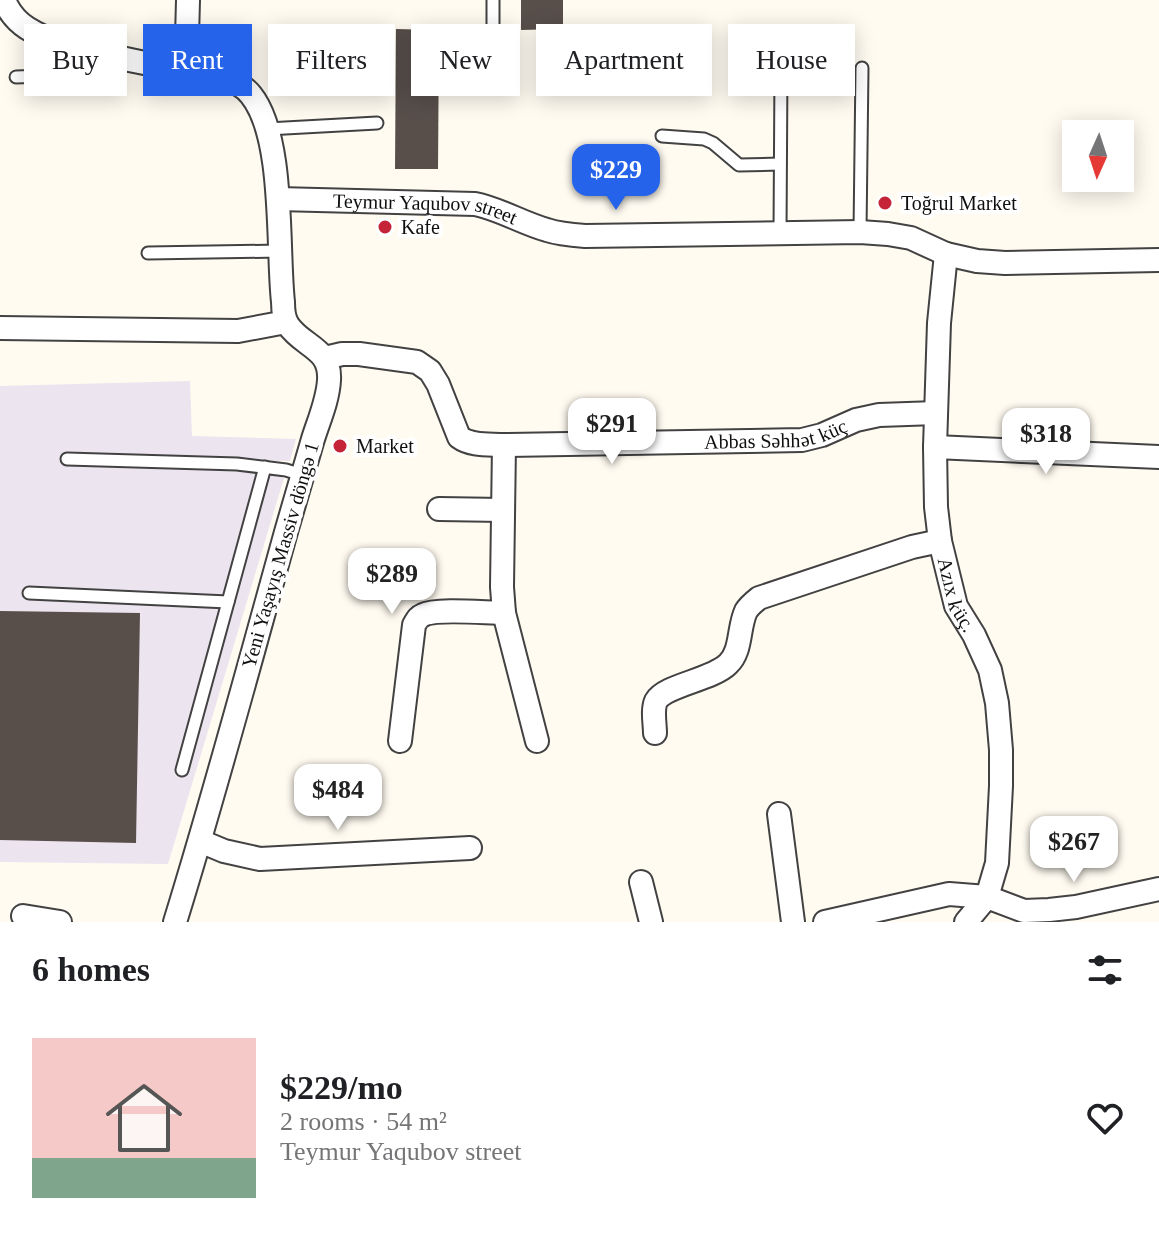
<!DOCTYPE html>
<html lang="en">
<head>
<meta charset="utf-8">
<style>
	body { margin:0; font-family:Georgia,serif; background:#f6f6f6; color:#202124; height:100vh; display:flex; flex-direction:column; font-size:30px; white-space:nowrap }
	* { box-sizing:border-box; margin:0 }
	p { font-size:26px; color:#757577 }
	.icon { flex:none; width:44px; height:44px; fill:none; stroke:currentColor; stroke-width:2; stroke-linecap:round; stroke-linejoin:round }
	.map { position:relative; height:922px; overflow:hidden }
	.panel { display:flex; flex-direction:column; background:#fff; flex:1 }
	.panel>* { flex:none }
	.guide { position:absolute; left:24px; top:24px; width:1112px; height:72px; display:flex; gap:16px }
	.needle { width:52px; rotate:183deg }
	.fabs { position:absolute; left:1062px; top:120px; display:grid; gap:16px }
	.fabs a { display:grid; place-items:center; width:72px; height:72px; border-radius:0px; background:#fff; box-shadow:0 4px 20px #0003; font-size:40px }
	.price { position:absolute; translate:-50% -68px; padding:0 18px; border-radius:16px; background:#fff; color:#222; font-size:26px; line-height:52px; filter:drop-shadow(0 2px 4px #0008) }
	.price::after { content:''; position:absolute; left:50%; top:48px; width:24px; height:18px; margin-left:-12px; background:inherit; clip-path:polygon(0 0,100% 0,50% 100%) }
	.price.active { background:#2563eb; color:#fff }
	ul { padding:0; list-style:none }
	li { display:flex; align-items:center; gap:24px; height:200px; padding:0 32px }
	li span { display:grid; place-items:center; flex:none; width:224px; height:160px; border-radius:0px; color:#555 }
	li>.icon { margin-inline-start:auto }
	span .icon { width:96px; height:96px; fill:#fffc; stroke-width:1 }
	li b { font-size:34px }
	h2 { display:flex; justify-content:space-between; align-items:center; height:96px; padding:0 32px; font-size:34px }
	.tag { padding:0 28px; border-radius:0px; background:#fff; box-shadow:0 4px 20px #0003; font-size:28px; line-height:72px }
	.tag.active { background:#2563eb; color:#fff }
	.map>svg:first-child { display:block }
	.industrial { fill:#ece4ee }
	.building { fill:#584f4b }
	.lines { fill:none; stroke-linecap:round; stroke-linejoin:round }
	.service-casing { stroke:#424242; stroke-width:15 }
	.minor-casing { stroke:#424242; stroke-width:26 }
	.service { stroke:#fff; stroke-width:11 }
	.minor { stroke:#fff; stroke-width:22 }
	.poi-dot { fill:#c42338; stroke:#fff; stroke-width:3 }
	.labels { text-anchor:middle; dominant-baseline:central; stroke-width:8; stroke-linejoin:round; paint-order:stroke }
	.poi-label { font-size:20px; fill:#0f0f0f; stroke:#fff; text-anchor:start }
	.street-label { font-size:20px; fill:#0f0f0f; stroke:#fff }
</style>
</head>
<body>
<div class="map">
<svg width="1159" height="922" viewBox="0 0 1159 922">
	<rect width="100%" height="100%" fill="#fffbf1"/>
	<path class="industrial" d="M190,381L192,436L296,439L290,461H276L273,468L272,475L284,478L168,864L0,862V386Z"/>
	<g class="building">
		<path d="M521,0H563V29L521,30Z"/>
		<path d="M396,29L439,30L438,169H395Z"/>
		<path d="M0,611L140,613L136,843L0,840Z"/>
	</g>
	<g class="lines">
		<defs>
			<g id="service">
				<path d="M493,0V25"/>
				<path d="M16,77L71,75L79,72L90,51"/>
				<path d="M267,129L377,123"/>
				<path d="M662,136L704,139L713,143L739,165L780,164"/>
				<path d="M860,232L862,68"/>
				<path d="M780,233L781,69"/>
				<path d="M148,253L280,251"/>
				<path d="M67,459L237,464L286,470L302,475"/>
				<path d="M29,593L228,602"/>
				<path d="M182,770L265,467"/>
			</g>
			<g id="minor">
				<path d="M4,0C9,12 16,21 27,28C49,42 73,47 98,53C140,63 183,70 226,79C236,83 244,86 251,95C285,137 277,248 283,302C283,309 284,319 288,325C303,347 331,348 329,380C328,400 319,420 313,439C304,470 295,501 286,532C250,662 215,793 175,922"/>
				<path d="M182,70L187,38L188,0"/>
				<path id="s1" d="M278,199L475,204C500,209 522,223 547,230C559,234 572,235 585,236L860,232L888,234L911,238L946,254L977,261L1005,263L1159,260"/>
				<path id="s2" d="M946,254L939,323L935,447L936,507L940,541L956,606L974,635L990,670L997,703L1001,750V786L997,863L987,897L966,922"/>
				<path d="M0,328L238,331L286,322"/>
				<path id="s3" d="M325,358L342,354H359L417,362L430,371L438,384L459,437C471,446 489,444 504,445L802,440L822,435L856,420L879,415L936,413"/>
				<path d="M504,445L502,587L504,613L537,741"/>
				<path d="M935,447L1159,457"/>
				<path d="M439,509L503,510"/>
				<path d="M655,733C655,724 652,710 656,701C665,685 712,680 728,664C742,651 738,628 746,611C749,606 754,602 759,598L912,547L940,541"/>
				<path d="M400,741L414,625C417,620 418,617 423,615C437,608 486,613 504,613"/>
				<path d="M779,814L793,922"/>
				<path d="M200,841L224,851L260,859L470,848"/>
				<path d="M641,882L651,922"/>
				<path d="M23,916L60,922"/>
				<path d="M825,922L949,894L987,897L1024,911L1049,910L1076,907L1159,889"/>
			</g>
		</defs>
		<use href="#service" class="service-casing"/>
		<use href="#minor" class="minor-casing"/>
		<use href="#service" class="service"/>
		<use href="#minor" class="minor"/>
	</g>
	<g class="poi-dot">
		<circle cx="885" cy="203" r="8"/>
		<circle cx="385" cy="227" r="8"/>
		<circle cx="340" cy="446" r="8"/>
	</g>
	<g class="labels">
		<g class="poi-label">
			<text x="901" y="203">Toğrul Market</text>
			<text x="401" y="227">Kafe</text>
			<text x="356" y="446">Market</text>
		</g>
		<g class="street-label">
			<text stroke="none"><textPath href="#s1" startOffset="148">Teymur Yaqubov street</textPath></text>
			<text stroke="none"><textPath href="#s3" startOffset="500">Abbas Səhhət küç</textPath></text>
			<text transform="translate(280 555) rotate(-74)">Yeni Yaşayış Massiv döngə 1</text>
			<text stroke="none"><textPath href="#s2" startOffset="344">Azıx küç.</textPath></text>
		</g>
	</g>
</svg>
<div class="fabs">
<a><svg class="needle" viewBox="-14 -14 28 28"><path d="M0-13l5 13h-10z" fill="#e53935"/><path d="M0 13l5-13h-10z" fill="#757577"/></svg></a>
</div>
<b class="price active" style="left:616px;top:212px">$229</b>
<b class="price" style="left:612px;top:466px">$291</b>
<b class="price" style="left:1046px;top:476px">$318</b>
<b class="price" style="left:392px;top:616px">$289</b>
<b class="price" style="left:338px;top:832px">$484</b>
<b class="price" style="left:1074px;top:884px">$267</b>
<div class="guide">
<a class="tag">Buy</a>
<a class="tag active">Rent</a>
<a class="tag">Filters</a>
<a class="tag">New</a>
<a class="tag">Apartment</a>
<a class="tag">House</a>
</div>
</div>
<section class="panel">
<h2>6 homes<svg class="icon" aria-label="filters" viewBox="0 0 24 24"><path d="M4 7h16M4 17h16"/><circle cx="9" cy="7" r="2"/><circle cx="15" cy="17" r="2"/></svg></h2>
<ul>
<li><span style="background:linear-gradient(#f6c9c9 75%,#7fa58c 0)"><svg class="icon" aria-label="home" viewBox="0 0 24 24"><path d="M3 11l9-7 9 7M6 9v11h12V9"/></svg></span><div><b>$229/mo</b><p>2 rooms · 54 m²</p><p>Teymur Yaqubov street</p></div><svg class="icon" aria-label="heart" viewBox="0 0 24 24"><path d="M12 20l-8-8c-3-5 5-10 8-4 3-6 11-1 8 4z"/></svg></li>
</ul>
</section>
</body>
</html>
